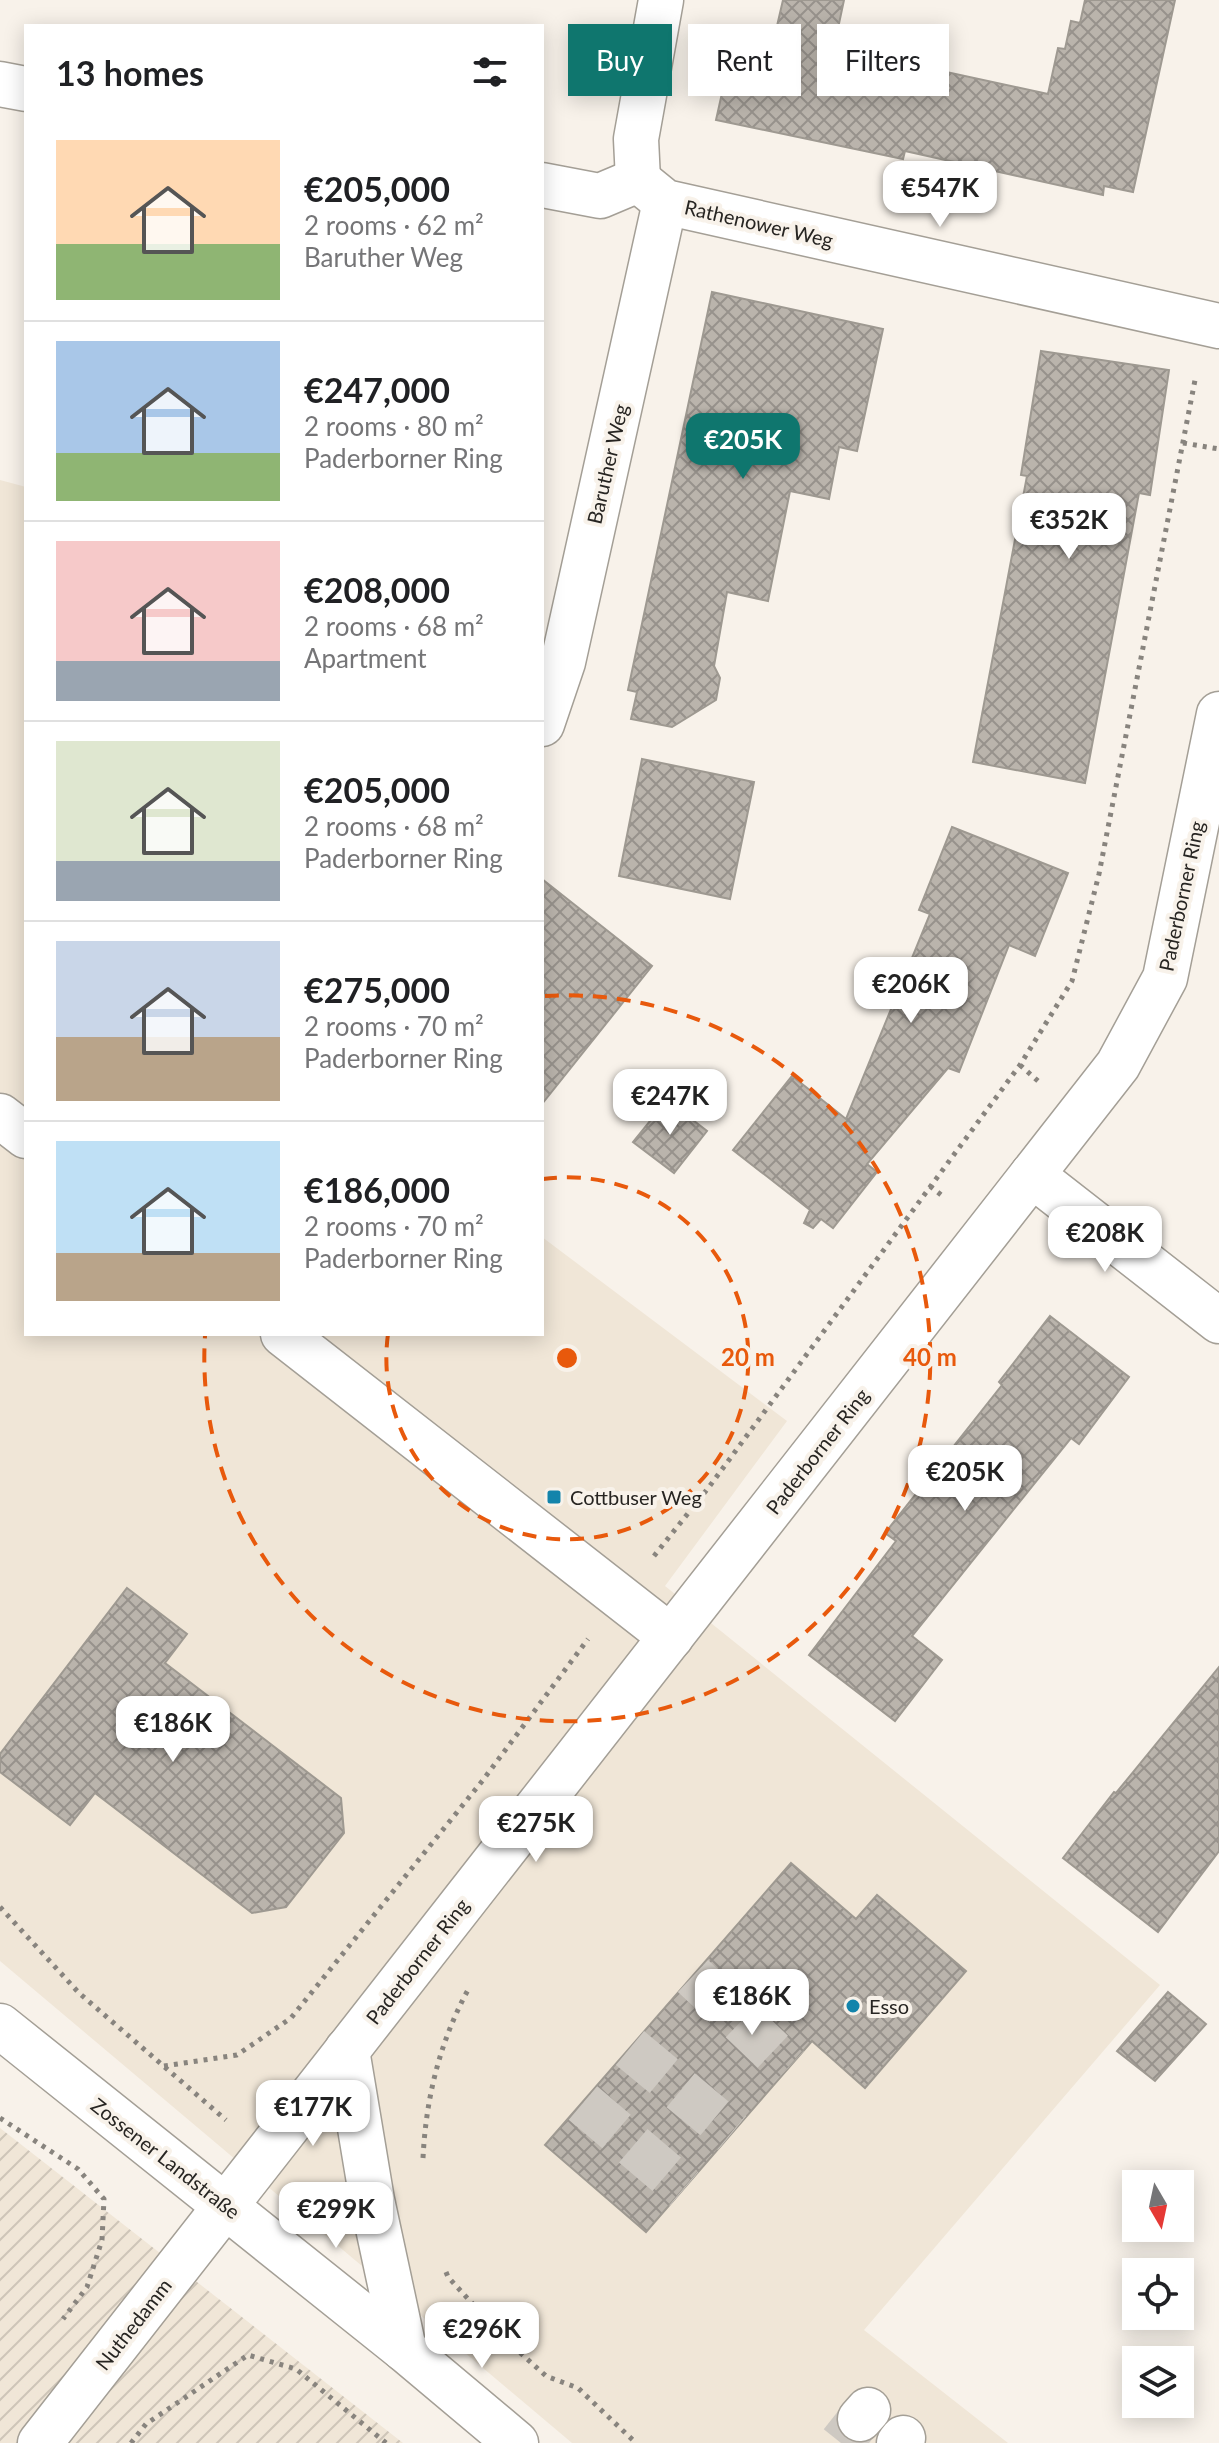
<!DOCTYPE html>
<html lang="en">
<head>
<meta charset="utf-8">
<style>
	body { margin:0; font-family:Lato,sans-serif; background:#f6f6f6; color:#202124; height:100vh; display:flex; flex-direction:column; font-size:30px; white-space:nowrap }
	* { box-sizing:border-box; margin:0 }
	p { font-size:26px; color:#757577 }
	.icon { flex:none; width:44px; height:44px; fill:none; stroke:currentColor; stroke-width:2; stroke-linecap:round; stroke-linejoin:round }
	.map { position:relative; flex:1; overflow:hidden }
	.details { position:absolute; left:24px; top:24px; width:520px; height:1312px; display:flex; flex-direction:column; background:#fff; border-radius:0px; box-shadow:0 4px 20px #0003 }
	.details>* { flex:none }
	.banner { position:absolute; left:568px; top:24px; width:530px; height:72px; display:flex; gap:16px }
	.needle { width:52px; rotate:171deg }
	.fabs { position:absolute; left:1122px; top:2170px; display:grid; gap:16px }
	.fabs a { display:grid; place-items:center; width:72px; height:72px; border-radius:0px; background:#fff; box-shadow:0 4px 20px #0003; font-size:40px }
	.price { position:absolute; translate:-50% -68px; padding:0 18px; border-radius:16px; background:#fff; color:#222; font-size:26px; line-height:52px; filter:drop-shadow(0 2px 4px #0008) }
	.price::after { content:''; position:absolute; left:50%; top:48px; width:24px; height:18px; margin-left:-12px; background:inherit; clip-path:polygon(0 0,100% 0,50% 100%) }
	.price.active { background:#0f766e; color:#fff }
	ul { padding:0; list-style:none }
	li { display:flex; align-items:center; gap:24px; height:200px; padding:0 32px }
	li+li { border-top:2px solid #e0e0e0 }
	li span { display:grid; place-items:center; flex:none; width:224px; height:160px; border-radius:0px; color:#555 }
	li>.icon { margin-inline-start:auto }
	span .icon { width:96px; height:96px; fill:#fffc; stroke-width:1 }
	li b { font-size:34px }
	h2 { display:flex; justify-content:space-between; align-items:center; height:96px; padding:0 32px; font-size:34px }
	.chip { padding:0 28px; border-radius:0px; background:#fff; box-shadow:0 4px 20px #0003; font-size:28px; line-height:72px }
	.chip.active { background:#0f766e; color:#fff }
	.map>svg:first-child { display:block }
	.built { fill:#f0e6d7 }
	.industrial { fill:url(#industrial-furrows) }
	.building { fill:url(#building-cross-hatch); stroke:#9e9991; stroke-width:2 }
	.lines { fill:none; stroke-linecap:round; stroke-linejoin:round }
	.minor-tunnel { stroke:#cec9c2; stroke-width:44; stroke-dasharray:44 22; stroke-linecap:butt }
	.minor-casing { stroke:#a49f96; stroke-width:47 }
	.major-casing { stroke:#a49f96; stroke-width:47 }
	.path { stroke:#88847e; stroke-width:5; stroke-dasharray:4 6; stroke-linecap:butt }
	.minor { stroke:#fff; stroke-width:44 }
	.major { stroke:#fff; stroke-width:44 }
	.ring { fill:none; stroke:#e8590c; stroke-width:4; stroke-dasharray:14 10 }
	.poi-dot { fill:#1384ab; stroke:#f8f2ea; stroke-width:3 }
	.labels { text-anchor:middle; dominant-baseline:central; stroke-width:8; stroke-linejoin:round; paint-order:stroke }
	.street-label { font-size:20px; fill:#272522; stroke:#f8f2ea }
	.poi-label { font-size:20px; fill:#272522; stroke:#f8f2ea; text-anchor:start }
	.centre { fill:#e8590c; stroke:#f8f2ea; stroke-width:4 }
	.ring-label { font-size:24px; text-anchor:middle; font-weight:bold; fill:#e8590c; stroke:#f8f2ea; stroke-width:8; stroke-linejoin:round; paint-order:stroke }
</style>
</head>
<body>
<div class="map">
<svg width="1219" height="2443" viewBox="0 0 1219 2443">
	<defs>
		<pattern id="industrial-furrows" width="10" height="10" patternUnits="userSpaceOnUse" patternTransform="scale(2)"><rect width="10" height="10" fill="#f0e6d7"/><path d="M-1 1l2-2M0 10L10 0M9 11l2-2" fill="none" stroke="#cec5b8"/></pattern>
		<pattern id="building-cross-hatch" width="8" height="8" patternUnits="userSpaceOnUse" patternTransform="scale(2)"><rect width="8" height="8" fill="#bab4ac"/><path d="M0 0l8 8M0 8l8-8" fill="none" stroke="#97928c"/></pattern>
	</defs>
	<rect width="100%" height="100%" fill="#f8f2ea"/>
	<path class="built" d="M0,480L26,487V1334H542V1237L787,1421L665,1586L1160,1985L864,2330L1008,2443H572L0,1961Z"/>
	<path class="industrial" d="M0,2128L403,2443H0Z"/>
	<g class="building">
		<path d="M783,0H844L837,33L894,45L891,60L1048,94L1058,48L1065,49L1071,21L1080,23L1085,0H1175L1133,192L1104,186L1103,195L905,151L903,159L716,120L731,53L754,58L755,48L771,52Z"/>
		<path d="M712,292L883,329L857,451L839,447L829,499L790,491L768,601L727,592L714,666L720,678L716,700L672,727L631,719L637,692L628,690Z"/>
		<path d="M1041,351L1169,370L1150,495L1139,493L1085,783L973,762L1027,476L1021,475Z"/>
		<path d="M642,759L754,782L730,899L619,876Z"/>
		<path d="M952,827L1068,873L1035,956L1009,945L959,1072L948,1068L867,1164L877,1172L833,1228L821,1219L813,1228L804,1223L810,1210L733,1150L792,1076L846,1119L930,914L919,910Z"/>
		<path d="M542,879L652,966L542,1104Z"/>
		<path d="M667,1100L707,1131L674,1173L633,1142Z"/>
		<path d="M1050,1316L1129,1377L1079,1444L1071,1438L912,1636L942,1660L895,1721L809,1655L896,1541L885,1533L1002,1385L999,1382Z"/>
		<path d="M127,1588L187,1634L165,1663L341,1798L344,1833L286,1907L252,1913L95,1793L70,1825L0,1772V1754Z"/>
		<path d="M1219,1667V1851L1158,1932L1063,1858L1114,1792L1116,1793Z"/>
		<path d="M791,1863L856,1919L877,1895L966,1971L865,2088L812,2041L646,2232L545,2145Z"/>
		<path d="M1168,1992L1206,2024L1155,2081L1117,2051Z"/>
	</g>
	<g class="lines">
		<g class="minor-tunnel">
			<path d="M693,1976L789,2067"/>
			<path d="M630,2048L732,2133"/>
			<path d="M583,2103L684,2189"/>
			<path d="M841,2443L860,2419"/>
		</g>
		<defs>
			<g id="minor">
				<path d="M0,84L26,89"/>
				<path d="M638,180L665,202L1219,326"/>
				<path d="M638,180L636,139L661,0"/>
				<path d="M542,185L600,196L638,180"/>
				<path d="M542,724L563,662L665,202"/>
				<path d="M0,1116L26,1136"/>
				<path d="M1032,1175L1219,1321"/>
				<path d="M283,1334L671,1637"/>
				<path d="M347,2050L372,2200L404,2349"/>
				<path d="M860,2419L868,2410"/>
				<path d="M40,2443L1118,1065L1165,978L1219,714"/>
				<path d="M899,2443L903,2438"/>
			</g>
			<path id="major" d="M0,2026L404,2349L516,2443"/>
		</defs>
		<use href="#minor" class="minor-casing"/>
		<use href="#major" class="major-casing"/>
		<g class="path">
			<path d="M1183,443L1219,449"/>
			<path d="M1020,1065L1038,1081"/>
			<path d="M930,1186L945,1198"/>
			<path d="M654,1556L709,1487L1020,1065L1072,981L1099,874L1196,375"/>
			<path d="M0,1907L79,1993L226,2120"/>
			<path d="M164,2066L237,2055L291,2018L483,1780L588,1639"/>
			<path d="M0,2118L78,2169L104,2199L102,2240L87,2287L63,2319"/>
			<path d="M423,2158C426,2097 440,2041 469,1988"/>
			<path d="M446,2272L448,2277L504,2338L546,2376L578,2388L636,2443"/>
			<path d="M131,2443L146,2424L248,2355L296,2369L386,2443"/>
		</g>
		<use href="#minor" class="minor"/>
		<use href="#major" class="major"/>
	</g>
	<g class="ring">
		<path d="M543 1179A181 181 0 1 1 388 1334"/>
		<path d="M545 996A363 363 0 1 1 205 1336"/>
	</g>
	<g class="poi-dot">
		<rect x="546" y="1489" width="16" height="16" rx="4"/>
		<circle cx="853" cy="2006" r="8"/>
	</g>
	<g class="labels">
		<g class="street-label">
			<text transform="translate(759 223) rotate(13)">Rathenower Weg</text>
			<text transform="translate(607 464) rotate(-77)">Baruther Weg</text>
			<text transform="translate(1181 896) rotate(-78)">Paderborner Ring</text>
			<text transform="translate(817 1451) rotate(-52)">Paderborner Ring</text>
			<text transform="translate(417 1961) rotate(-52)">Paderborner Ring</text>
			<text transform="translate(166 2158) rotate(38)">Zossener Landstraße</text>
			<text transform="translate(133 2324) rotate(-52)">Nuthedamm</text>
		</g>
		<g class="poi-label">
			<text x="570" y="1497">Cottbuser Weg</text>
			<text x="869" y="2006">Esso</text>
		</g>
	</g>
	<circle cx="567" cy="1358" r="12" class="centre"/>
	<g class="ring-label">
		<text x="748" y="1366">20 m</text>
		<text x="930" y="1366">40 m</text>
	</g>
</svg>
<div class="fabs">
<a><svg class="needle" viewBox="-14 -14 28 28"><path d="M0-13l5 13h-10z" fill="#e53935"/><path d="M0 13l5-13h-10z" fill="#757577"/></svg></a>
<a><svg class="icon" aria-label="locate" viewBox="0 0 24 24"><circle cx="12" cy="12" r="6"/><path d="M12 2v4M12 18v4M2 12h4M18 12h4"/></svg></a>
<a><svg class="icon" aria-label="layers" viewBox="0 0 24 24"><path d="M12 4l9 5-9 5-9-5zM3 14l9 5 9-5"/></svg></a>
</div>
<b class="price" style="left:940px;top:229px">€547K</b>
<b class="price active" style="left:743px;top:481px">€205K</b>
<b class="price" style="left:1069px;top:561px">€352K</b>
<b class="price" style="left:911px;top:1025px">€206K</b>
<b class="price" style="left:670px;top:1137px">€247K</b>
<b class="price" style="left:1105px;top:1274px">€208K</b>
<b class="price" style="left:965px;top:1513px">€205K</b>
<b class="price" style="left:173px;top:1764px">€186K</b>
<b class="price" style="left:536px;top:1864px">€275K</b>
<b class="price" style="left:752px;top:2037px">€186K</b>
<b class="price" style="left:313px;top:2148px">€177K</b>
<b class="price" style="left:336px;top:2250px">€299K</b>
<b class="price" style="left:482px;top:2370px">€296K</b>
<div class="banner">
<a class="chip active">Buy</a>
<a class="chip">Rent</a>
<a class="chip">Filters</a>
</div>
<section class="details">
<h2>13 homes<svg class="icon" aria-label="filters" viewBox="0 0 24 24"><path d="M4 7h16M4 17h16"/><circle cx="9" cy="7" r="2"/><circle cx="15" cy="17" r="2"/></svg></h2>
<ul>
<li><span style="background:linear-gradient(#ffd9b3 65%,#8fb573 0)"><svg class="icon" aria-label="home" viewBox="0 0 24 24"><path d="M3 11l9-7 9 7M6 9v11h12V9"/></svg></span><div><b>€205,000</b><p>2 rooms · 62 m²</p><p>Baruther Weg</p></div></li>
<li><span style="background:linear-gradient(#a9c7e8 70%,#8fb573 0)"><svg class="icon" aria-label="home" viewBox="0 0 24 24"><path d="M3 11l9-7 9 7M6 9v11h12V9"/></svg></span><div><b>€247,000</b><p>2 rooms · 80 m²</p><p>Paderborner Ring</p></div></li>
<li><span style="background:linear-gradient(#f6c9c9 75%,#9aa5b1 0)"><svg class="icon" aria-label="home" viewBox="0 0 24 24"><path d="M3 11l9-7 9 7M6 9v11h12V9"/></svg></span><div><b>€208,000</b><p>2 rooms · 68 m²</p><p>Apartment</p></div></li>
<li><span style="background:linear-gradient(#dfe7d0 75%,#9aa5b1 0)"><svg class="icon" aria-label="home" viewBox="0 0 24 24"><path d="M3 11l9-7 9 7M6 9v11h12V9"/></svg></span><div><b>€205,000</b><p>2 rooms · 68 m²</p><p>Paderborner Ring</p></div></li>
<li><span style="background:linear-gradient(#c9d6e8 60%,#b9a48a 0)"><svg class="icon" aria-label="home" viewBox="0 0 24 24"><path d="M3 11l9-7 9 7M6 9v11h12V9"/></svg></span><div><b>€275,000</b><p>2 rooms · 70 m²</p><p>Paderborner Ring</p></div></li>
<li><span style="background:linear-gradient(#bfe0f5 70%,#b9a48a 0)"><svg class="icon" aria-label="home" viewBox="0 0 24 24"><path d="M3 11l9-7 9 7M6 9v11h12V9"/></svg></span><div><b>€186,000</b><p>2 rooms · 70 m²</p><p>Paderborner Ring</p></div></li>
</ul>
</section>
</div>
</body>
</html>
